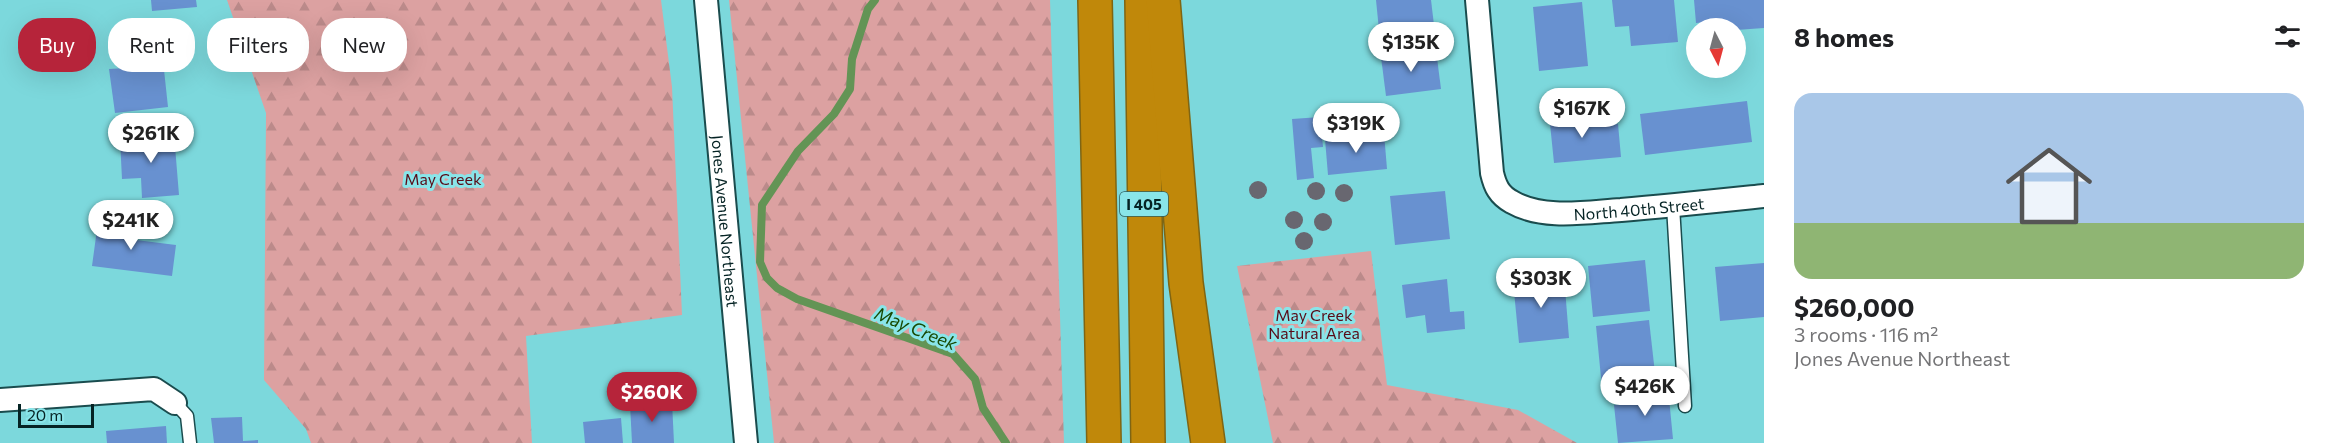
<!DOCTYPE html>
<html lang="en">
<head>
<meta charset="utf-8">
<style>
	body { margin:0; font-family:Commissioner,sans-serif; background:#f6f6f6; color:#202124; height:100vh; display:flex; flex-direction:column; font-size:22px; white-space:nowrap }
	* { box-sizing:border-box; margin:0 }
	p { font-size:20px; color:#757577 }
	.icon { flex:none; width:33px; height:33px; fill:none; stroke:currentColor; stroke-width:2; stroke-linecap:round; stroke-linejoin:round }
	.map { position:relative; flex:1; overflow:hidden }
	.details { display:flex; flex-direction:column; background:#fff; width:570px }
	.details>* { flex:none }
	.hud { position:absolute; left:18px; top:18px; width:570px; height:54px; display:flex; gap:12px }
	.needle { width:39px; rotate:174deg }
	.controls { position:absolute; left:1686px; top:18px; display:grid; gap:12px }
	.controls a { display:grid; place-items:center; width:60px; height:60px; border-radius:50%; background:#fff; box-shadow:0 6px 24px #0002; font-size:30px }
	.scale { position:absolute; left:18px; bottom:15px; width:76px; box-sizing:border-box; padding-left:6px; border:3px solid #052324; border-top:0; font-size:16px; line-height:21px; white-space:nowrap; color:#052324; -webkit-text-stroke:4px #89e5e9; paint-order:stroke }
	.price { position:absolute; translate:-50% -51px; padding:0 14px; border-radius:21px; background:#fff; color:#222; font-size:20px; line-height:39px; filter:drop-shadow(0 2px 3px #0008) }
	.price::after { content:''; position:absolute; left:50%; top:36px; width:18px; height:14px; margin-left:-9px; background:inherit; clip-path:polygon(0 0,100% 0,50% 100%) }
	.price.selected { background:#b6243a; color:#fff }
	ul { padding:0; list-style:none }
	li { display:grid; align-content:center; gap:12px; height:318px; padding:0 30px }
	li span { display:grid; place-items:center; height:186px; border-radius:18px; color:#555 }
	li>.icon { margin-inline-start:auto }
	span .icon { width:108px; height:108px; fill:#fffc; stroke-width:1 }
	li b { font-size:26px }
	h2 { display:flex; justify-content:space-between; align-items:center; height:72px; padding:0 30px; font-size:26px }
	.pill { padding:0 21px; border-radius:24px; background:#fff; box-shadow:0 6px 24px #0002; font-size:21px; line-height:54px }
	.pill.selected { background:#b6243a; color:#fff }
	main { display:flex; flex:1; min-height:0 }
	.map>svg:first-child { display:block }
	.forest { fill:url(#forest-firs) }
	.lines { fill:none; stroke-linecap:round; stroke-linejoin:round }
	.stream { stroke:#639455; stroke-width:8 }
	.building { fill:#6891d0 }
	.service-casing { stroke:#1a4c4e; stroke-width:15 }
	.minor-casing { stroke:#1a4c4e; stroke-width:26 }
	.motorway-casing { stroke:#7f6513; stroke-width:36 }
	.service { stroke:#fff; stroke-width:12 }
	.minor { stroke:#fff; stroke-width:22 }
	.motorway { stroke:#c0880a; stroke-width:33 }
	.tree { fill:#686770 }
	.labels { text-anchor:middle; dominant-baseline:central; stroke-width:6; stroke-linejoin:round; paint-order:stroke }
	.shield { fill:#89e5e9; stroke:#2d5d5f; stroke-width:1.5 }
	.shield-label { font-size:15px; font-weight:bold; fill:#052324 }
	.park-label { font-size:16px; fill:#580b17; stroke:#89e5e9 }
	.street-label { font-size:16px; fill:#052324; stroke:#89e5e9 }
	.water-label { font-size:18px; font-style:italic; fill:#184904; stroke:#89e5e9 }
</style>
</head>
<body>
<main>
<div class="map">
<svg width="1764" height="443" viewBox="0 0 1764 443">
	<defs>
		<pattern id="forest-firs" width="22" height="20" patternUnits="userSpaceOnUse" patternTransform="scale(1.5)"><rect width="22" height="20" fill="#dca1a1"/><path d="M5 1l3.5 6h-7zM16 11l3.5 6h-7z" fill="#bb8a8a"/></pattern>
	</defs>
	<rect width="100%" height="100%" fill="#7cd8dc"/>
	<g class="forest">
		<path d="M227,0H661L672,87L682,315L526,336L532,443H311L306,429L264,380L266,113Z"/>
		<path d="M729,0H1050L1064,443H774Z"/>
		<path d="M1371,251L1387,385L1518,410L1577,443H1273L1237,266Z"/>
	</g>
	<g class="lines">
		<path class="stream" d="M875,0L868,9L852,59L850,89L834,114L798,151L762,205L760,262L767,278L777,288L797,299L953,354L975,379L983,408L1006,443"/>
	</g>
	<g class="building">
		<path d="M151,0H196L197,7L152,11Z"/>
		<path d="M1376,0H1431L1434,25L1379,30Z"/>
		<path d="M1612,0H1674L1678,42L1631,46L1629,26L1615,27Z"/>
		<path d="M1694,0H1764V28L1736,30V28H1715V21L1696,23Z"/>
		<path d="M1582,2L1588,66L1539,71L1533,7Z"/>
		<path d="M161,42L168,107L115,113L109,69L127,68L125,46Z"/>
		<path d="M1436,50L1441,89L1386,96L1381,57Z"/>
		<path d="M1747,101L1752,142L1645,155L1640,114Z"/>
		<path d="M1583,111L1584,127L1618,124L1621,157L1554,163L1549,114Z"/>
		<path d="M1320,117L1323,147L1311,148L1314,178L1297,180L1292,119Z"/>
		<path d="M1384,133L1387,169L1328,175L1325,139Z"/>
		<path d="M174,134L179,195L142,198L141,178L122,179L120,139Z"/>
		<path d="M1445,191L1450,239L1395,245L1390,196Z"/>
		<path d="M98,222L138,227L136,240L176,245L172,276L92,266Z"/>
		<path d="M1645,260L1650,311L1593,317L1588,266Z"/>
		<path d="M1764,263V317L1720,321L1715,267Z"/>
		<path d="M1564,276L1569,338L1519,343L1513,281Z"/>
		<path d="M1447,279L1450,312L1464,311L1465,329L1427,333L1425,315L1406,318L1402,285Z"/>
		<path d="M1649,320L1656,382L1602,388L1596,326Z"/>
		<path d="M1668,388L1673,439L1618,443L1614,405L1633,403L1632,392Z"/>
		<path d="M672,402L674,443H632L630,404Z"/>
		<path d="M242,417L243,441L258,440V443H214L211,418Z"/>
		<path d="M621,418L623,443H585L583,422Z"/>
		<path d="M166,426L167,443H107L106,431Z"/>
	</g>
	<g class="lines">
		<defs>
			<g id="service">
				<path d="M1673,206L1685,406"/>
				<path d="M175,403L187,416L190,443"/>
			</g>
			<g id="minor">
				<path id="s1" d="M706,0L746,443"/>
				<path id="s2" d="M1477,0L1492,173C1495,186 1499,195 1512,202C1543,220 1587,212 1621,210C1669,206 1716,201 1764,196"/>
				<path d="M0,400L154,389L175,403"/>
			</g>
			<g id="motorway">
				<path d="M1095,0L1104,443"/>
				<path d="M1142,0L1148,443"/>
				<path d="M1163,0L1186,283L1208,443"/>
			</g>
		</defs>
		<use href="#service" class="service-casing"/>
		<use href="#minor" class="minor-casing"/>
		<use href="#motorway" class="motorway-casing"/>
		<use href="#service" class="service"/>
		<use href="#minor" class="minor"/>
		<use href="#motorway" class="motorway"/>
	</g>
	<g class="tree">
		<circle cx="1258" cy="190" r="9"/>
		<circle cx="1316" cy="191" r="9"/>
		<circle cx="1344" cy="193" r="9"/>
		<circle cx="1294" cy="220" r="9"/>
		<circle cx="1323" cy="222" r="9"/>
		<circle cx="1304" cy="241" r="9"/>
	</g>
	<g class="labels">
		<rect class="shield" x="1120" y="192" width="48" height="24" rx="4.5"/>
		<g class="shield-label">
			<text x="1144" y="204">I 405</text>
		</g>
		<g class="park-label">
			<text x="443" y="178">May Creek</text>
			<text x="1314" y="314">May Creek<tspan x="1314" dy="18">Natural Area</tspan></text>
		</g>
		<g class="street-label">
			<text stroke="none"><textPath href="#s2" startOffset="339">North 40th Street</textPath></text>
			<text stroke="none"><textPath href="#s1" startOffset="222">Jones Avenue Northeast</textPath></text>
		</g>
		<g class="water-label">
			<text transform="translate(916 328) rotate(22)">May Creek</text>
		</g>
	</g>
</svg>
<div class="controls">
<a><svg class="needle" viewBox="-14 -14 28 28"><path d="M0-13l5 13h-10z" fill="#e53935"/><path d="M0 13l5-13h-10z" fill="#757577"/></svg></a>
</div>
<div class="scale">20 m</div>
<b class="price" style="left:1411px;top:73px">$135K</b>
<b class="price" style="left:1582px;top:139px">$167K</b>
<b class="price" style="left:1356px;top:154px">$319K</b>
<b class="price" style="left:151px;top:164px">$261K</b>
<b class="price" style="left:131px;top:251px">$241K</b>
<b class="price" style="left:1541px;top:309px">$303K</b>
<b class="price" style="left:1645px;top:417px">$426K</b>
<b class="price selected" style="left:652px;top:423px">$260K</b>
<div class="hud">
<a class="pill selected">Buy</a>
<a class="pill">Rent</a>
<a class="pill">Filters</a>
<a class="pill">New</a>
</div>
</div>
<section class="details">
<h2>8 homes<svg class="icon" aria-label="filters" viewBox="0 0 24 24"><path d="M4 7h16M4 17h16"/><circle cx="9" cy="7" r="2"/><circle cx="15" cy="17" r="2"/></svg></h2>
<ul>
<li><span style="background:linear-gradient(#a9c7e8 70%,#8fb573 0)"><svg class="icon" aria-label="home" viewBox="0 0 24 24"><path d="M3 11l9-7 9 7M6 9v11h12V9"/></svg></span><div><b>$260,000</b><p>3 rooms · 116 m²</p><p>Jones Avenue Northeast</p></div></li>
</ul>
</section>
</main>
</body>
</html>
